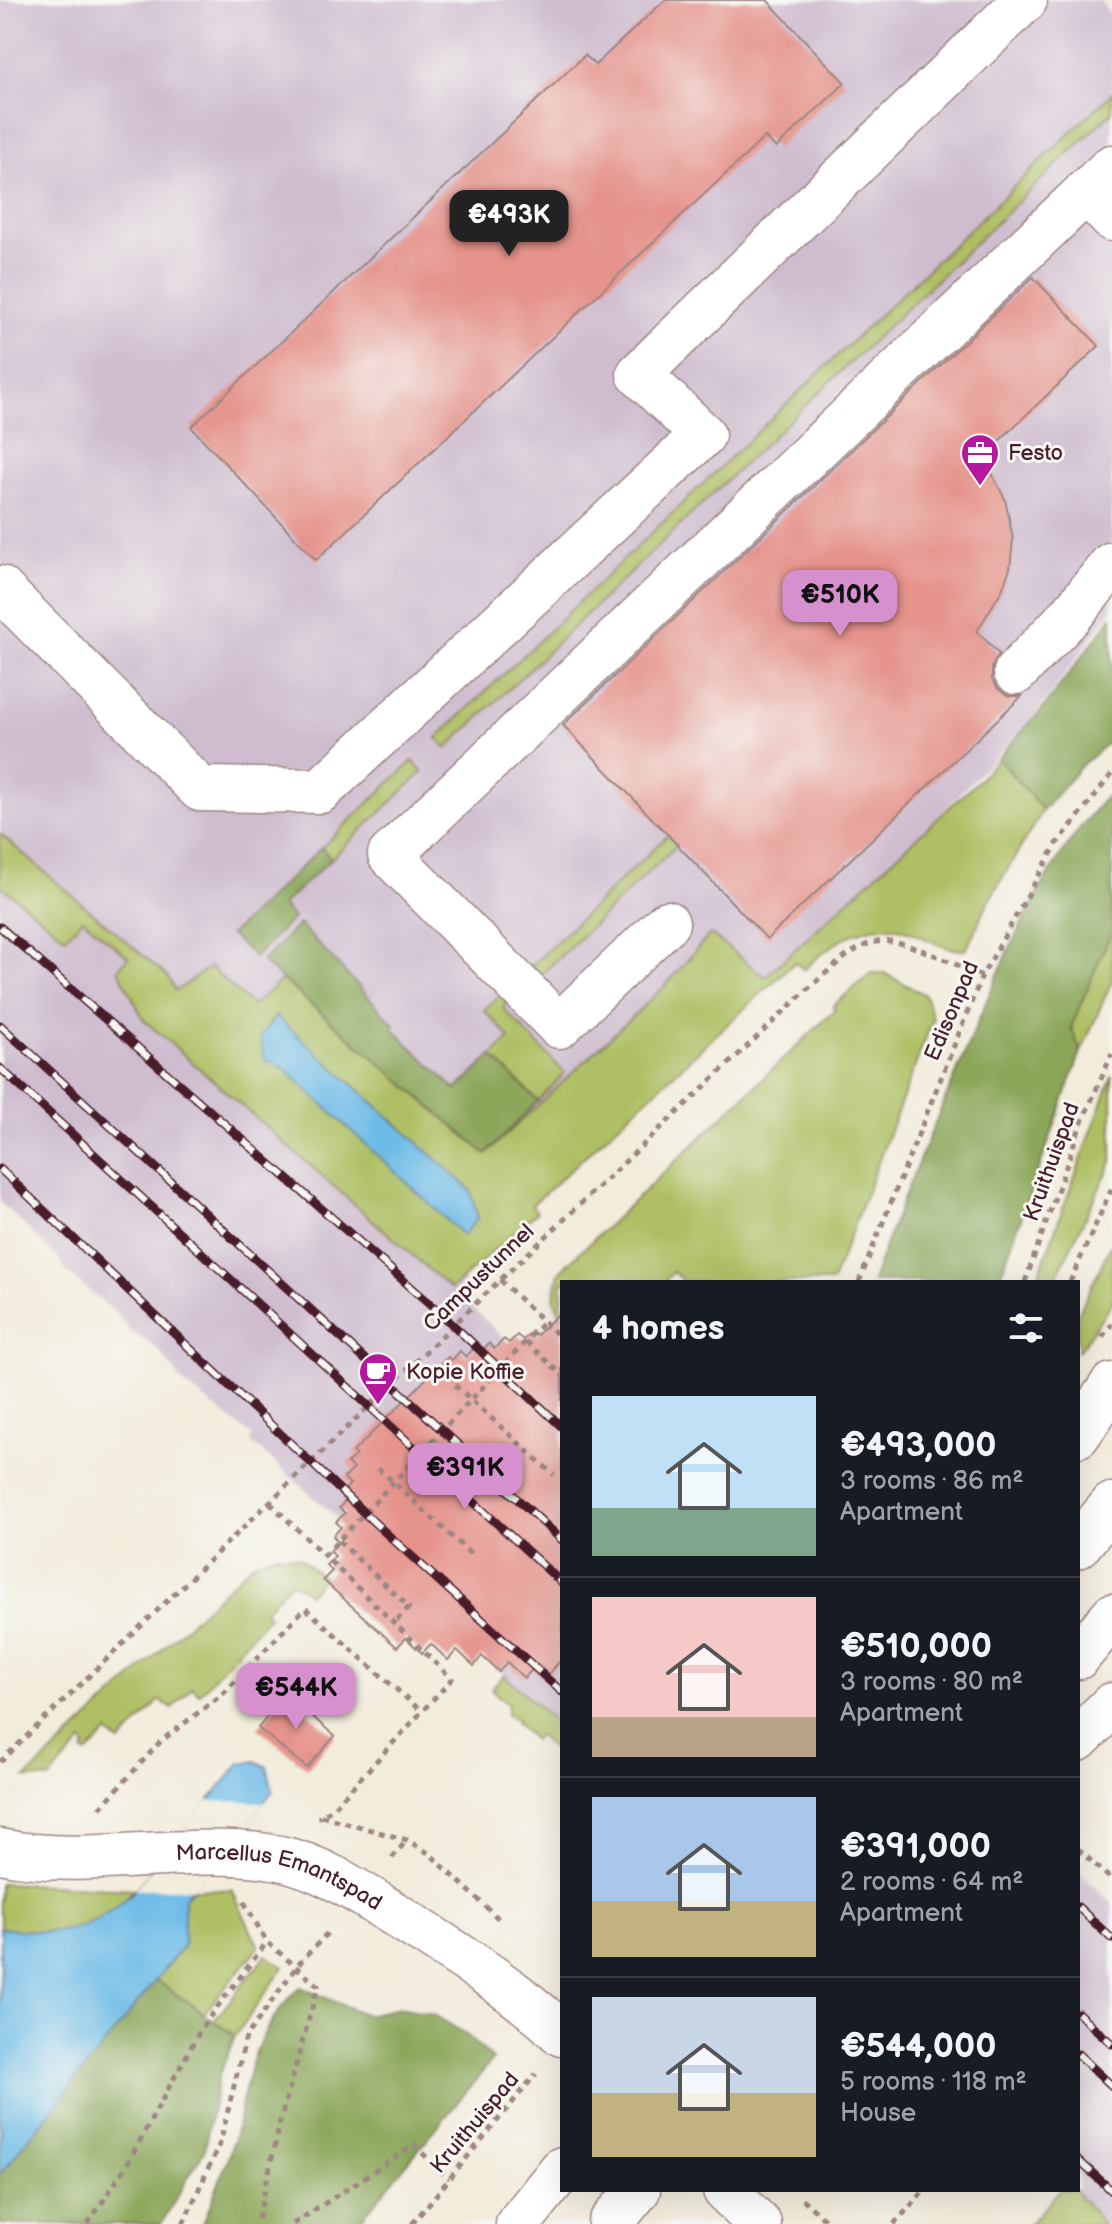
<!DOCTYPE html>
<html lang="en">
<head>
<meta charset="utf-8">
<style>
	body { margin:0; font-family:"Balsamiq Sans",sans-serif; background:#20242c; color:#f1f3f6; height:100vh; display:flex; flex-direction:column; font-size:30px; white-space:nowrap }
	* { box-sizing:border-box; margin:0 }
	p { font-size:26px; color:#9ea1a6 }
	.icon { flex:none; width:44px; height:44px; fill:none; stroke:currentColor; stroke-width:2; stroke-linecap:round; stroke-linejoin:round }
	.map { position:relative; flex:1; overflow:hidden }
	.drawer { position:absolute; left:560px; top:1280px; width:520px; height:912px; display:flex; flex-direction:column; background:#171b24; border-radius:0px; box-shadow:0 8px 32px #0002 }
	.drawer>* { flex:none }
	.price { position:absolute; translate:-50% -68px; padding:0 18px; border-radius:16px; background:#d690ce; color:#111; font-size:26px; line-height:52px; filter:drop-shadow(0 2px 4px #0008) }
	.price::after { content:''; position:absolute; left:50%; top:48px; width:24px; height:18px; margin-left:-12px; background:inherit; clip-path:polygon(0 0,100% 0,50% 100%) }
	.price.active { background:#222; color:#fff }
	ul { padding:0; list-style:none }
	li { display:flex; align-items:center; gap:24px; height:200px; padding:0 32px }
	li+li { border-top:2px solid #363941 }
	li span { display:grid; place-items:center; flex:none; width:224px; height:160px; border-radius:0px; color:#555 }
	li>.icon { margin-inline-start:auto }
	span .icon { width:96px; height:96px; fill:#fffc; stroke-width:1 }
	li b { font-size:34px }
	h2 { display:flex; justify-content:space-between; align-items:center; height:96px; padding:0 32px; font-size:34px }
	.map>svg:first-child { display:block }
	.industrial { fill:#cfbdcf }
	.green { fill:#aebf63; stroke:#7c6f47; stroke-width:2 }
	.forest { fill:#8aa659; stroke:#6a6242; stroke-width:2 }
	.water { fill:#6dbbe7; stroke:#5c6d89; stroke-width:2 }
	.pier { fill:#f2ecdb }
	.building { fill:#e5938b }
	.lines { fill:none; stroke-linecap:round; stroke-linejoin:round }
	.minor-casing { stroke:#9e8683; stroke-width:47 }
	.highway-casing { stroke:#9e8683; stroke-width:47 }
	.path { stroke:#9e8683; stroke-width:5; stroke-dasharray:6 6; stroke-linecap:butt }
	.minor { stroke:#fff; stroke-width:44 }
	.highway { stroke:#fff; stroke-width:44 }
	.rail-casing { stroke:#4a1f2b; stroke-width:9 }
	.rail { stroke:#f6f6f2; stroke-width:6; stroke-dasharray:18; stroke-linecap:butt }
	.labels { text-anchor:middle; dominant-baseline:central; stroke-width:6; stroke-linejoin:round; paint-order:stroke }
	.poi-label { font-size:22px; fill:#4a1f2b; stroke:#f6f6f2; text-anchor:start }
	.street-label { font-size:22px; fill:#4a1f2b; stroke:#f6f6f2 }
</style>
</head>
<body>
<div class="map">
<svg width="1112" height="2224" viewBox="0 0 1112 2224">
	<rect width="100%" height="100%" fill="#f6f6f2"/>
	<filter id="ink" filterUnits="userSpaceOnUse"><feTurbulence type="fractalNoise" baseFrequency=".0125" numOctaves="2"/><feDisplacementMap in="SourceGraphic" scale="16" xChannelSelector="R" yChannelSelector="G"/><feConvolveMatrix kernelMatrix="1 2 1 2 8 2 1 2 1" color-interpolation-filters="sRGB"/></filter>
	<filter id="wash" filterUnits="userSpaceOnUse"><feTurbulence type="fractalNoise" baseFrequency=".006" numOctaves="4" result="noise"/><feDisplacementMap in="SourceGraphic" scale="32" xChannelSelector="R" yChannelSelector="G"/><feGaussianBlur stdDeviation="1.8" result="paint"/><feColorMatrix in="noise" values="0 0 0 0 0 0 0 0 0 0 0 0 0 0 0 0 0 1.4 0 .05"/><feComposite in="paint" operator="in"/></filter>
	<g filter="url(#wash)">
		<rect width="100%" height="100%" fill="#f2ecdb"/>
		<g class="industrial">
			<path d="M0,0H1099L1112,16V610L1031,720L796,962L531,1205L210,1053L465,1282L455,1292L562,1392V1728L369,1546L250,1441L253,1437L182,1382L159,1350L130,1331L119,1316L67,1272L58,1258L0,1202Z"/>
			<path d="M1078,1871L1112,1903V2224H1103L1075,2190H1078Z"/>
		</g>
		<g class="green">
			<path d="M1112,93V112L447,748L437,738Z"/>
			<path d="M998,758L1043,810L988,902L966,950C944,950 928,939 908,931C868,916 830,944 804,970L795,962L532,1205L537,1212L451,1289L144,1020L118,969L128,957L83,919L65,937L0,885V834L167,976L176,991L210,967L252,1006L282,980L486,1154L667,984L710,934L765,977L979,780Z"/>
			<path d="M413,761L423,772L331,859L321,848Z"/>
			<path d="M668,835L677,845L540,976L531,966Z"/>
			<path d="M1112,930V981L1081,1052L1071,1027Z"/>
			<path d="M871,973H884L925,995L933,1019L832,1282H684L673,1272L664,1282H562V1319L554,1299L559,1272L835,1010L833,1006Z"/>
			<path d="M500,995L507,1002L503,1008L565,1073L538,1101L492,1056L510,1038L484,1010Z"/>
			<path d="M1112,1076V1162L1054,1282H1036Z"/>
			<path d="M1112,1243V1303L1078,1352V1314Z"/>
			<path d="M276,1554L298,1557L324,1578L309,1594L292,1581L264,1611L269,1616L199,1694L192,1687L172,1709L160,1700L120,1743L108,1732L87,1754L83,1751L86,1746L82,1742L49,1779L26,1778L254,1562Z"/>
			<path d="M504,1675L562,1728L559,1755L538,1735L534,1740L516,1723L518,1720L507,1715L508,1705L491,1689Z"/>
			<path d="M0,1883L135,1889C88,1937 64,1935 0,1928Z"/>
			<path d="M193,1889L232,1890L259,1947L204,2013L156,1980L184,1945V1898Z"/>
			<path d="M266,1955L284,1967L235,2036L214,2021Z"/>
			<path d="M1060,2190H1075L1103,2224H1029Z"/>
		</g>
		<g class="forest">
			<path d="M1112,617V739L1083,764L1043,810L998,758L1040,712Z"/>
			<path d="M1112,791V930L1071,1027L1081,1052L998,1282H872C897,1209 929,1138 959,1067C999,972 1039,865 1112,791Z"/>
			<path d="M321,848L331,859L282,905L293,918L255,957L230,935Z"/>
			<path d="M299,924L395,1025L393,1029L456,1090L492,1056L538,1101L486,1154L262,962Z"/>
			<path d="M156,1980L235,2036L218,2078L204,2151L161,2224H0V2174Z"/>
			<path d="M300,1987L366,2015L399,2008L434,2015L464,2033L493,2059L357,2224H203C213,2197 225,2170 233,2142C250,2076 248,2039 300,1987Z"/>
		</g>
		<g class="water">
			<path d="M276,1016L470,1189L478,1218L463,1235L283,1067L265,1060L260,1037Z"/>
			<path d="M255,1761L267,1767L273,1791L184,1898V1945L0,2174V1928C60,1935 87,1935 133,1892L240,1763Z"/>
		</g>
		<path class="pier" d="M207,1801L265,1802L193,1889H135Z"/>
		<g id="blocks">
			<g class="building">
				<path d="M665,0H767L845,83L776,148L765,137L316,560L191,427L585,55L595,65Z"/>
				<path d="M1033,277L1099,346L983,456L1005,499L1013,539L1010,568L1002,590L977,631L999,654L992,667V680L998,689L1009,696H1022L767,939L563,725Z"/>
				<path d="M562,1310V1659L544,1679L533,1669L524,1678L507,1662L499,1672L482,1656L474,1666L457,1650L448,1660L431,1644L422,1653L406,1638L397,1647L323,1580L332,1571L326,1565L335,1556L330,1551L338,1542L333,1536L341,1527L336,1522L345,1513L339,1508L347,1499L342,1493L350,1484L344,1478L354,1469L347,1463L356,1455L353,1452L448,1357L452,1360L460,1351L466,1357L475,1347L480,1353L489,1343L494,1349L504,1339L509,1343L517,1335L523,1340L532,1331L537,1335Z"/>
				<path d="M286,1694L335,1736L307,1768L258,1728Z"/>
			</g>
		</g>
	</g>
	<g filter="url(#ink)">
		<use href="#blocks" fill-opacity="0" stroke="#9e8683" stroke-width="2"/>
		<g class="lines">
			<defs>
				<g id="minor">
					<path d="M1086,191L1112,219"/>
					<path d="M0,588L200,789L320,791L703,435L639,374L1025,0"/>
					<path d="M1016,672L1071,615L1112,564"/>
					<path d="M667,923L559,1026L390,855L1112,167"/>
					<path id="s1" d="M0,1851C91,1870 188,1841 280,1858C323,1867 362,1894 399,1917C456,1953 514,1988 562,2034"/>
					<path d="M725,2190L759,2224"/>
				</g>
				<g id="highway">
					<path d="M1078,1435L1112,1385"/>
					<path d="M1078,1546L1112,1505"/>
					<path d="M1078,1657L1112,1616"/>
					<path d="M1078,1739L1112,1705"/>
					<path d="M518,2224L562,2169"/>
					<path d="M610,2224L638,2190"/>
				</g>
			</defs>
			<use href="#minor" class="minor-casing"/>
			<use href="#highway" class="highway-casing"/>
			<g class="path">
				<path d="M500,1280L562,1339"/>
				<path d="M859,1282L982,976L1056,845L1112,774"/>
				<path d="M1025,1282L1081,1124L1112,1054"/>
				<path d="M1070,1282L1112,1188"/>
				<path d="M1102,1337L1112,1324"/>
				<path d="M526,1342L562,1375"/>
				<path d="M455,1385L554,1475"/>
				<path d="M378,1468L473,1556"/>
				<path d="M270,1503L452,1679L332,1809L318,1818"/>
				<path d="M339,1541L409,1607L394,1623"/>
				<path d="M324,1556L544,1322"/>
				<path d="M0,1762L500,1280L813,984C831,970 853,946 876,942C904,937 955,965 982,976"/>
				<path d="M100,1808L161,1741L224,1693L305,1608L422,1712"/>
				<path d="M321,1816L407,1840L430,1854L501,1921"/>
				<path d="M1078,1849L1112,1880"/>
				<path d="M392,1858L407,1840"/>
				<path d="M244,1902L267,1942L318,1986L281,2118L257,2224"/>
				<path d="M802,2199L830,2224"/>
				<path d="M88,2224L125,2168L202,2027L267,1942"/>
				<path d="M183,2224L220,2143L246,2037L297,1966L331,1929"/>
				<path d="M293,2224L414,2145L449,2179"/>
				<path d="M412,2224L536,2074"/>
				<path d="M894,2224L925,2190"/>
			</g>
			<use href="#minor" class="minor"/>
			<use href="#highway" class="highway"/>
			<defs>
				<g id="rail">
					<path d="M0,927L436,1309L562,1427"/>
					<path d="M0,1025L562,1540"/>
					<path d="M0,1068L562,1583"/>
					<path d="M0,1169L377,1525L562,1692"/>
					<path d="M1078,1907L1112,1939"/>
					<path d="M1078,2013L1112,2044"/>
					<path d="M1078,2054L1112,2086"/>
					<path d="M1078,2160L1112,2191"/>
				</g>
			</defs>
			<use href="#rail" class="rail-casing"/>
			<use href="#rail" class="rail"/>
		</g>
	</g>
	<defs>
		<symbol id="office-pin" viewBox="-11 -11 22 30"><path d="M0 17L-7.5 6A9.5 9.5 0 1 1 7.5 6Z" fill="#b5179e" stroke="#f6f6f2"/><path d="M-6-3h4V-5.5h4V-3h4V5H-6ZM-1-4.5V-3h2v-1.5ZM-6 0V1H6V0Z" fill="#fff"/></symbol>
		<symbol id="cafe-pin" viewBox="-11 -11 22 30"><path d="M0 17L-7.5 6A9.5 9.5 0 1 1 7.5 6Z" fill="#b5179e" stroke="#f6f6f2"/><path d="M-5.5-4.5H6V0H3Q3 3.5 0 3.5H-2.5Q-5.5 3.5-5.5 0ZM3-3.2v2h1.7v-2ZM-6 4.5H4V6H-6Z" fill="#fff"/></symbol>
	</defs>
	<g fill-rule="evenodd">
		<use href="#office-pin" x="958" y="431" width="44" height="60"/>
		<use href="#cafe-pin" x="356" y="1350" width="44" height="60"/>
	</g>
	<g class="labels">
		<g class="poi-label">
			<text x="1008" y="453">Festo</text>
			<text x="406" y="1372">Kopie Koffie</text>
		</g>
		<g class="street-label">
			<text transform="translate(952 1011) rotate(-67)">Edisonpad</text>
			<text transform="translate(1052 1162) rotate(-70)">Kruithuispad</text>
			<text transform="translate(479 1278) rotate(-44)">Campustunnel</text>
			<text stroke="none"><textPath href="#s1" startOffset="284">Marcellus Emantspad</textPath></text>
			<text transform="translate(475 2123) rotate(-50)">Kruithuispad</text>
		</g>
	</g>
</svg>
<b class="price active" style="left:509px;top:258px">€493K</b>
<b class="price" style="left:840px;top:638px">€510K</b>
<b class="price" style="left:465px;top:1511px">€391K</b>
<b class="price" style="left:296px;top:1731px">€544K</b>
<section class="drawer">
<h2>4 homes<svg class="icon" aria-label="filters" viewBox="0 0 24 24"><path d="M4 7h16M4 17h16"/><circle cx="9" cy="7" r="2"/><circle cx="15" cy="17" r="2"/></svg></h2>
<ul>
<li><span style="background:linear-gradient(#bfe0f5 70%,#7fa58c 0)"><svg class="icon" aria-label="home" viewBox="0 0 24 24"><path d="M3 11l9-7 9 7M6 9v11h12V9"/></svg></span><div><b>€493,000</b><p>3 rooms · 86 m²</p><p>Apartment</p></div></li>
<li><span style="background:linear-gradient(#f6c9c9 75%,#b9a48a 0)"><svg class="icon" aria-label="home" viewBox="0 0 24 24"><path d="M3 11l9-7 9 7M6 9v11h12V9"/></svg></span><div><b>€510,000</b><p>3 rooms · 80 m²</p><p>Apartment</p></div></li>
<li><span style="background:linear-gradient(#a9c7e8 65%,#c2b280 0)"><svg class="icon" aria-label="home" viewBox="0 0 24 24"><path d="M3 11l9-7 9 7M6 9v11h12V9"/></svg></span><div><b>€391,000</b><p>2 rooms · 64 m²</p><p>Apartment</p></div></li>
<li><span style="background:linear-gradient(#c9d6e8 60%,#c2b280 0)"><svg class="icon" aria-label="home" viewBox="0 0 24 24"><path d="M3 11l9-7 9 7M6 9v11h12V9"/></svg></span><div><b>€544,000</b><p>5 rooms · 118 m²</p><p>House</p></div></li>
</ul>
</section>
</div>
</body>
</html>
